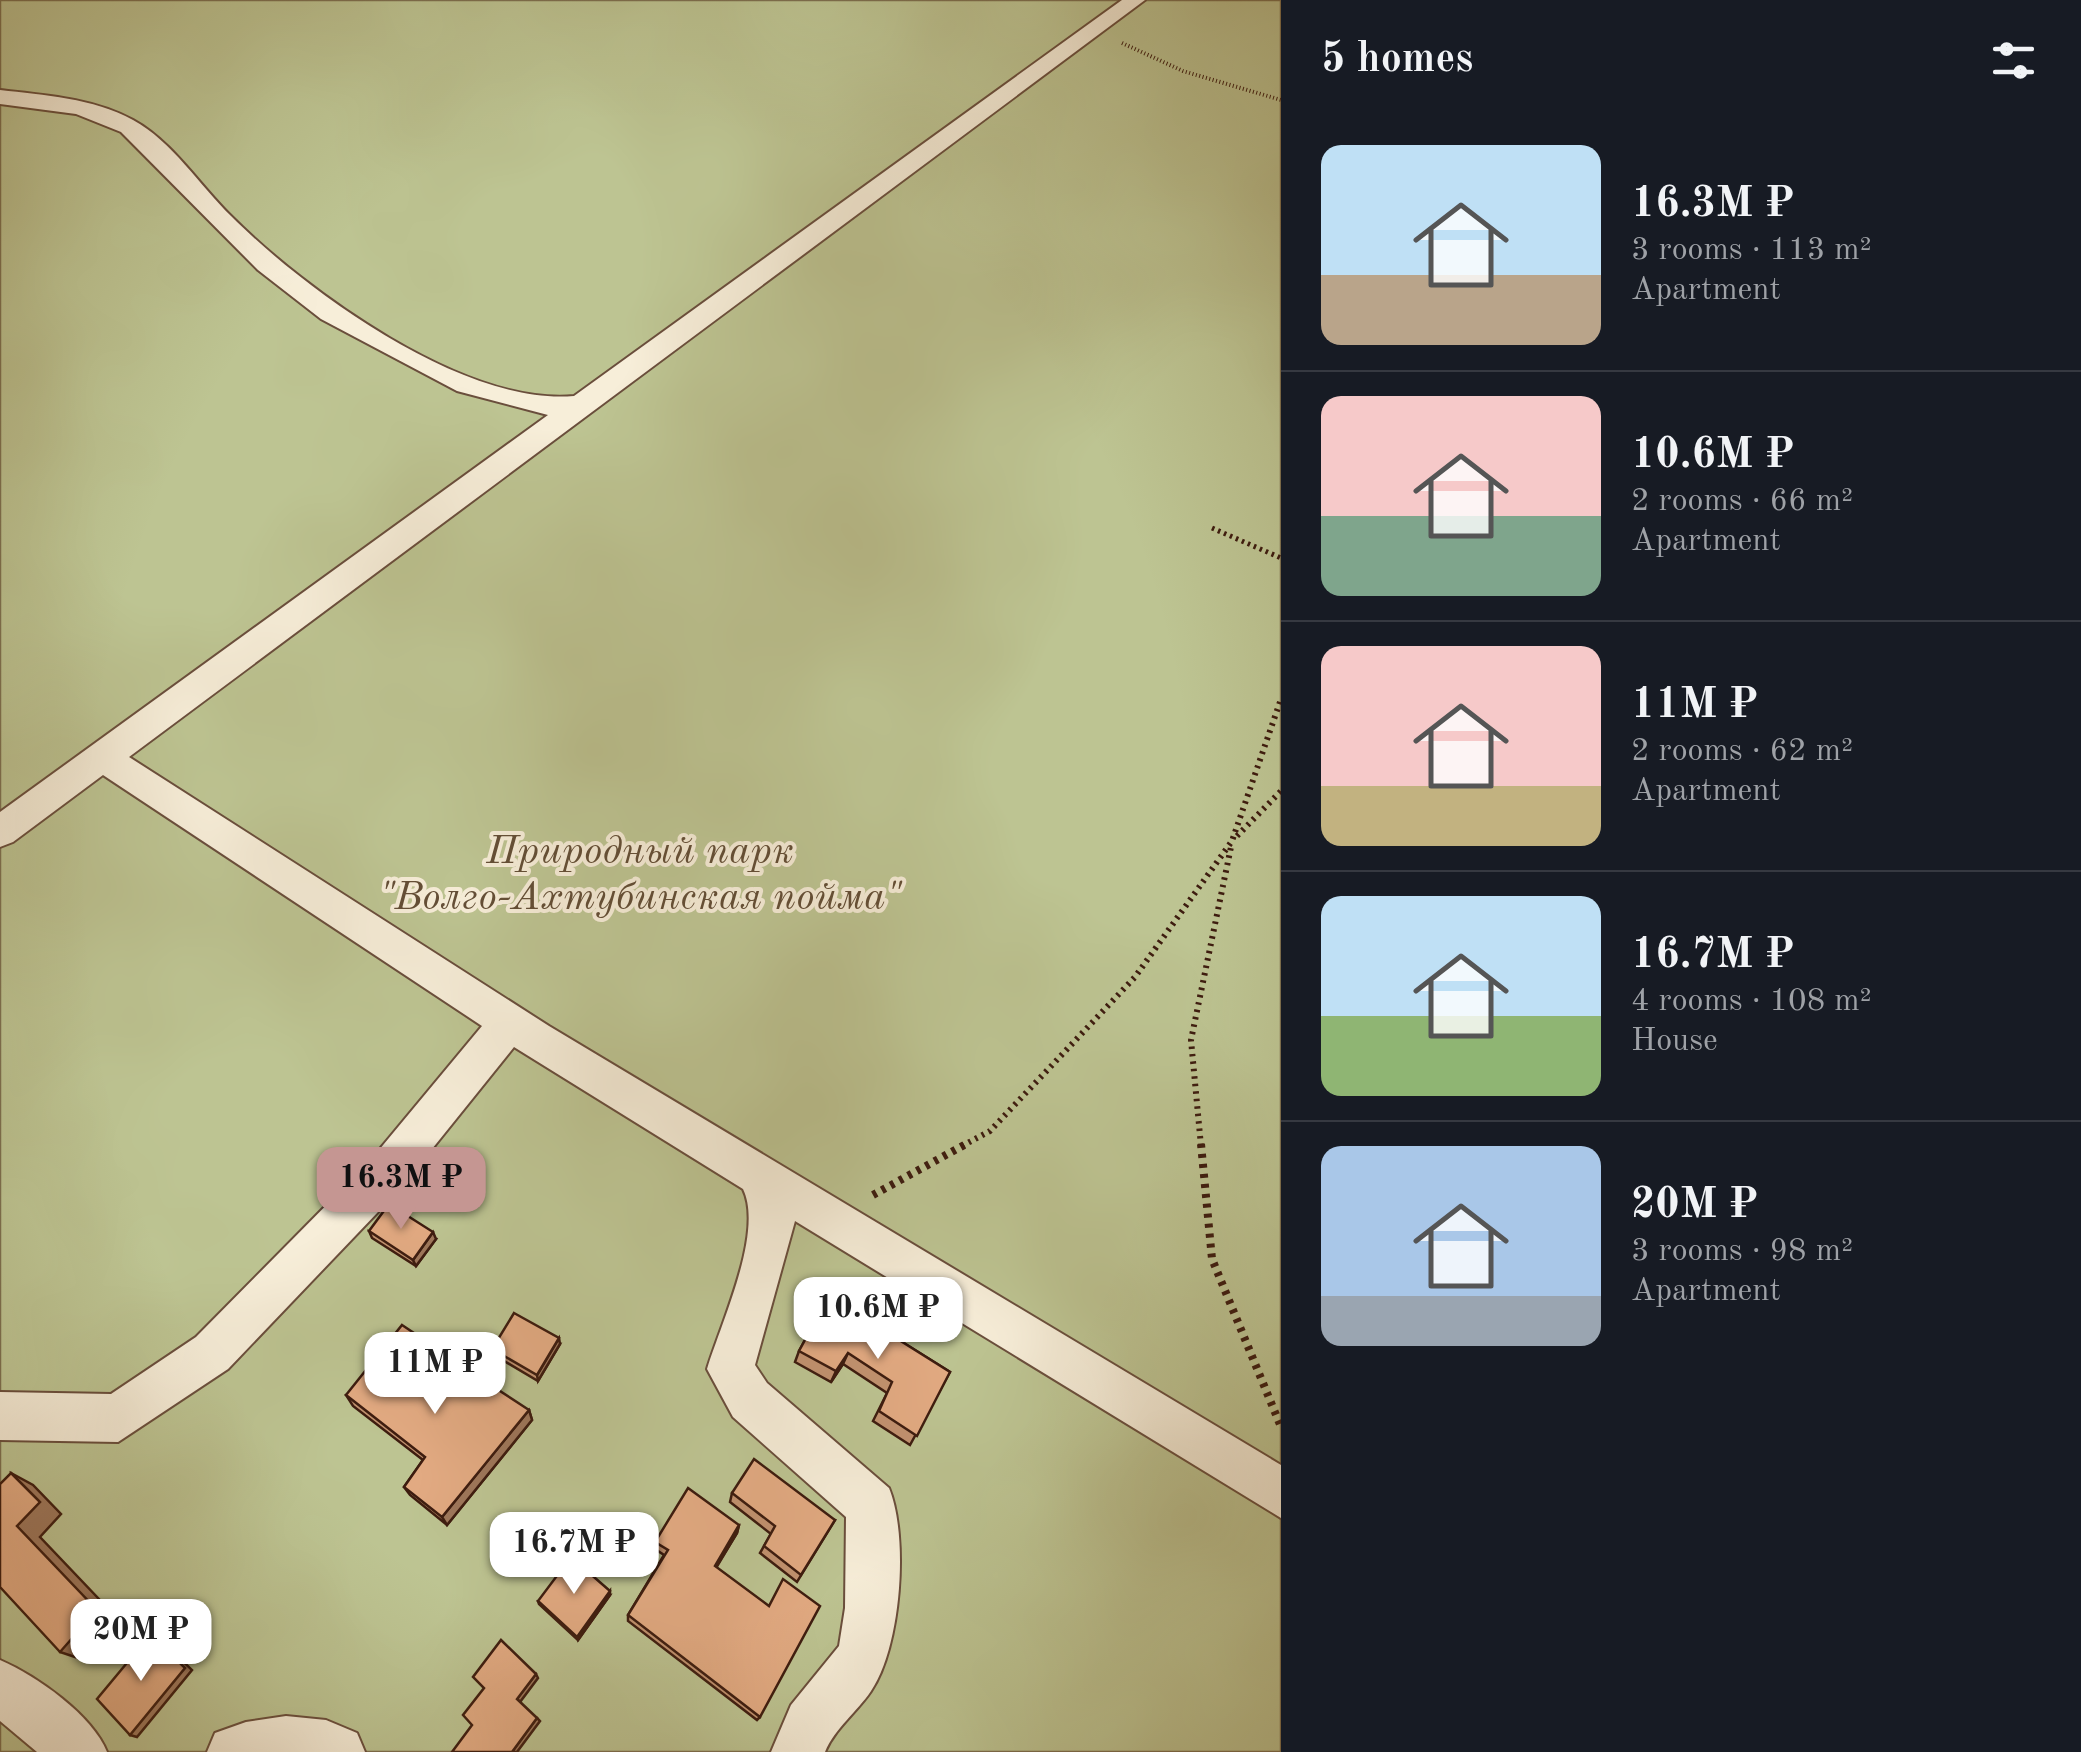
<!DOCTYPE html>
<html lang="en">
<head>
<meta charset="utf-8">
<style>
	body { margin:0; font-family:"Old Standard TT",serif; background:#20242c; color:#f1f3f6; height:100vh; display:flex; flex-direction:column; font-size:38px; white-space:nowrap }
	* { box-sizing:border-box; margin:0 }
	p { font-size:32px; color:#9ea1a6 }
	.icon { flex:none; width:55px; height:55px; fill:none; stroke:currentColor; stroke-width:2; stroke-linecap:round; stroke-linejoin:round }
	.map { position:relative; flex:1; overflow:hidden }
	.panel { display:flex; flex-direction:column; background:#171b24; width:800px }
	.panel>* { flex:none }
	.price { position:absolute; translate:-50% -85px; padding:0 22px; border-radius:20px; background:#fff; color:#222; font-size:32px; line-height:65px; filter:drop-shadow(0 2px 5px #0008) }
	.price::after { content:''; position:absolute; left:50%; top:60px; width:30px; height:22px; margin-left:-15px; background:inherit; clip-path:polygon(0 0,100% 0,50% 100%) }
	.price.on { background:#c59692; color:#111 }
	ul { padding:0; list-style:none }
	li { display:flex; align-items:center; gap:30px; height:250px; padding:0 40px }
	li+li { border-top:2px solid #363941 }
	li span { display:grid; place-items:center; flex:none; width:280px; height:200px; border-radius:20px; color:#555 }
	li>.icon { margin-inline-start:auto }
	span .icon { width:120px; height:120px; fill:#fffc; stroke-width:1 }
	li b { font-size:42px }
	h2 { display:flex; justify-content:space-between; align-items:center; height:120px; padding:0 40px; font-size:42px }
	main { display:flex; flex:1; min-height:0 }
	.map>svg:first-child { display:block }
	.green { fill:#bdc492; stroke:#7d7050; stroke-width:2.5 }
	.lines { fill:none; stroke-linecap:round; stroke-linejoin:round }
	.minor-casing { stroke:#6a4e3c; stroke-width:4 }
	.path-far3 { stroke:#3d1c0f; stroke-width:4; stroke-dasharray:1 2.5; stroke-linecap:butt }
	.path-far2 { stroke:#3d1c0f; stroke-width:5; stroke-dasharray:2.5 4; stroke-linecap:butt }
	.path-far1 { stroke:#3d1c0f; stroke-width:6; stroke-dasharray:2.5 5; stroke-linecap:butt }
	.path { stroke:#3d1c0f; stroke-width:8; stroke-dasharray:4 6; stroke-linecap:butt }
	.minor { fill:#f7eed9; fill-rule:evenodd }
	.wall { fill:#c29270; stroke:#3d1c0f; stroke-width:2.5 }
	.shaded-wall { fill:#9e775b; stroke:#3d1c0f; stroke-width:2.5 }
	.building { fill:#e2aa82; stroke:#3d1c0f; stroke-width:2.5 }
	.labels { text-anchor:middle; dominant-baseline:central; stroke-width:8; stroke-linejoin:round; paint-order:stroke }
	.park-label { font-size:40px; font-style:italic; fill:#634e36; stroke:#f7eed9 }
</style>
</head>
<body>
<main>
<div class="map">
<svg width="1281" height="1752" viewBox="0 0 1281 1752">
	<rect width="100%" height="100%" fill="#f3e5c4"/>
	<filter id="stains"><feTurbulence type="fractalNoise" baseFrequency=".002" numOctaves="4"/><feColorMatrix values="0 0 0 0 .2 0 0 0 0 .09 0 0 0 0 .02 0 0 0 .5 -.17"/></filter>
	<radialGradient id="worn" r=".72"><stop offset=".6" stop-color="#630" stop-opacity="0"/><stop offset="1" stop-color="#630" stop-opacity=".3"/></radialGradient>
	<rect class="green" x="0" y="0" width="1281" height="1752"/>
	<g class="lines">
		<defs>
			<g id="minor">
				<path d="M1122,0H1145L129,757L549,1026L1281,1465V1518L795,1221L755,1365L767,1383L889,1488C909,1537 901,1647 871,1691C857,1712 835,1728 825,1752H771L791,1705L839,1646L845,1608L846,1517L733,1417L707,1369C721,1323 764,1232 743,1189L514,1047L399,1190L228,1369L118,1442L0,1440V1392L111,1394L196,1337L369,1162L482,1026L103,775L13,842L0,847V812L548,415L457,391L321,319L258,270L121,132L76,114L0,104V90C44,95 93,98 133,120C172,141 200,186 231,216C306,291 464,406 574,396Z"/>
				<path d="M0,1660C37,1676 92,1715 107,1752H37L0,1721Z"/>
				<path d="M286,1716L326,1720L357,1733L365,1752H207L215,1733L246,1722Z"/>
			</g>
		</defs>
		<use href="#minor" class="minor-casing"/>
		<path class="path-far3" d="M1122,43L1183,71L1281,100"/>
		<path class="path-far2" d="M1212,528L1281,558"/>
		<g class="path-far1">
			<path d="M1237,836L1281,791"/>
			<path d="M962,1146L990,1131L1135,977L1232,841L1281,699"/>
			<path d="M1201,1146L1191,1040L1231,847"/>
		</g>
		<g class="path">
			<path d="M1201,1144L1212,1259L1281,1427"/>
			<path d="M873,1195L966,1144"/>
		</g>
		<use href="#minor" class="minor"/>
	</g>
	<g class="wall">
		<path d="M369,1231L436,1239L416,1266L372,1238Z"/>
		<path d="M829,1296L950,1372L910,1445L873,1421L887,1393L843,1364L831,1382L795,1362L799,1351Z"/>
		<path d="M560,1344L538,1381L494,1355L492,1349Z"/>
		<path d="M435,1347L439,1358L436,1363L474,1392L529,1410L532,1420L447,1525L410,1495L404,1487L423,1460L353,1406L346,1395Z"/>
		<path d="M732,1493L835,1520L797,1582L760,1553L771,1534L730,1502Z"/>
		<path d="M739,1525L737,1533L716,1567L760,1717L757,1720L628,1621V1615L664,1555L655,1549V1542Z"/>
		<path d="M610,1595L578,1640L539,1604L538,1601Z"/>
	</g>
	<g class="shaded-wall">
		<path d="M433,1232L436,1239L416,1266L413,1260Z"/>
		<path d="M559,1338L560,1344L538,1381L537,1375Z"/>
		<path d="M435,1347L439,1358L433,1368L428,1357Z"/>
		<path d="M848,1353L843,1364L831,1382L836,1371Z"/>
		<path d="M529,1410L532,1420L447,1525L442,1517Z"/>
		<path d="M11,1473L33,1485L61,1514L40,1537L117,1618L81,1659L60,1652L17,1526Z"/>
		<path d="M739,1525L737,1533L713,1573L715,1566Z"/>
		<path d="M610,1591V1595L578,1640L577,1637Z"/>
		<path d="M151,1634L158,1637L192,1670L137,1737L130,1735Z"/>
		<path d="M536,1674L538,1678L520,1702L517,1699Z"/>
		<path d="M537,1718L540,1721L517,1752H512Z"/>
	</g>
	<g class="building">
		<path d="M389,1204L433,1232L413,1260L369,1231Z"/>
		<path d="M829,1296L950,1372L917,1436L879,1411L892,1382L848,1353L836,1371L799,1351Z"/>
		<path d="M514,1313L559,1338L537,1375L492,1349Z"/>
		<path d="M402,1325L435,1347L428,1357L474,1392L483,1380L529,1410L442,1517L404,1487L425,1457L346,1395Z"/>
		<path d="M754,1459L835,1520L801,1575L764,1546L775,1526L732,1493Z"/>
		<path d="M11,1473L40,1502L17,1526L97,1610L60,1652L0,1587V1484Z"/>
		<path d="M688,1488L739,1525L715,1566L769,1606L783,1579L820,1606L760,1717L628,1615L668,1550L655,1542Z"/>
		<path d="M571,1557L610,1591L577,1637L538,1601Z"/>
		<path d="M151,1634L185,1668L130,1735L97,1699Z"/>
		<path d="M501,1640L536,1674L517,1699L537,1718L512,1752H452L472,1725L463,1715L484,1688L473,1677Z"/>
	</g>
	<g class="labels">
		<g class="park-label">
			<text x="640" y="853">Природный парк<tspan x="640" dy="46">"Волго-Ахтубинская пойма"</tspan></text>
		</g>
	</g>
	<rect width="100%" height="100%" filter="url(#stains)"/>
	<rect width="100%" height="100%" fill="url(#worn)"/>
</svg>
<b class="price on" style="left:401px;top:1232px">16.3M ₽</b>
<b class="price" style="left:878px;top:1362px">10.6M ₽</b>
<b class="price" style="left:435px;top:1417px">11M ₽</b>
<b class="price" style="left:574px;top:1597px">16.7M ₽</b>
<b class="price" style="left:141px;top:1684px">20M ₽</b>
</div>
<section class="panel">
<h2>5 homes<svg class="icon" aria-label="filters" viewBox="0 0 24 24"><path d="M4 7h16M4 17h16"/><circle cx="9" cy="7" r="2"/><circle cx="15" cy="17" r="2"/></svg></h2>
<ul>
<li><span style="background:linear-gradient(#bfe0f5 65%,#b9a48a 0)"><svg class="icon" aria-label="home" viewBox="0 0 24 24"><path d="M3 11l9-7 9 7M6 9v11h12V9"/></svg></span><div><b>16.3M ₽</b><p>3 rooms · 113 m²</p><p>Apartment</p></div></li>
<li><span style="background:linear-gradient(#f6c9c9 60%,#7fa58c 0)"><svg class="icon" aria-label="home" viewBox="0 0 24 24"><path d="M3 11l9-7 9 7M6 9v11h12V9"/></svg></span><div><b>10.6M ₽</b><p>2 rooms · 66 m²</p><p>Apartment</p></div></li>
<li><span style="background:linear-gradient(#f6c9c9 70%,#c2b280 0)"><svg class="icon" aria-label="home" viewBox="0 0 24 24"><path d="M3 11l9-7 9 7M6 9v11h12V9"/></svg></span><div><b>11M ₽</b><p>2 rooms · 62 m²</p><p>Apartment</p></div></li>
<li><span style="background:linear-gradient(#bfe0f5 60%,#8fb573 0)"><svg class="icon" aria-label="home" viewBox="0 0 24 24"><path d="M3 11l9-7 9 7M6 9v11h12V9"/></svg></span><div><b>16.7M ₽</b><p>4 rooms · 108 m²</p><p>House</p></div></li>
<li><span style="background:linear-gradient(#a9c7e8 75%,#9aa5b1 0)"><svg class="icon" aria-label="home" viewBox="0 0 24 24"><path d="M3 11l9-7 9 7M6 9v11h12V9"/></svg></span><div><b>20M ₽</b><p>3 rooms · 98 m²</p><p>Apartment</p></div></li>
</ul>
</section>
</main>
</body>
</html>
